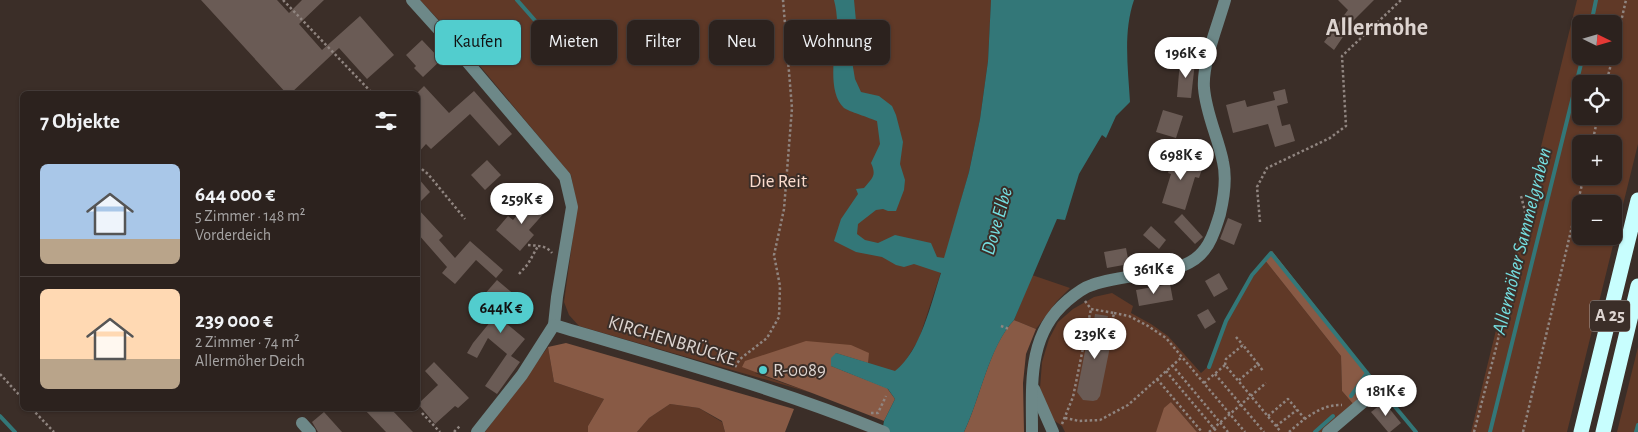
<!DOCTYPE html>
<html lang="de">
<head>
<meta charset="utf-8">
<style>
	body { margin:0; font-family:"Alegreya Sans",sans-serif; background:#382f2b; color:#f1f3f6; height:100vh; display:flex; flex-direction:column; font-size:19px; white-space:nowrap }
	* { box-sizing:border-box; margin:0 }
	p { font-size:16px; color:#a6a4a4 }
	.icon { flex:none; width:28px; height:28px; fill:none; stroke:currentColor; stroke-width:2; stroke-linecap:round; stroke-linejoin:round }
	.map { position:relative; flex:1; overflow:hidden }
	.side { position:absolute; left:20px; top:91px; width:400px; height:320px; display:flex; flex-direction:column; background:#2c221e; border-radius:8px; box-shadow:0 1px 4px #0004,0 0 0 1px #483f3c }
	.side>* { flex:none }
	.banner { position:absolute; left:435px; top:20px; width:475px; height:45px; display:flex; gap:10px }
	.needle { width:32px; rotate:95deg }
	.buttons { position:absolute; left:1572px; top:15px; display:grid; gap:10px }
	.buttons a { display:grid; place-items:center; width:50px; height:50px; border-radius:8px; background:#2c221e; box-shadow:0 1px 4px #0004,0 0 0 1px #483f3c; font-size:25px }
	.price { position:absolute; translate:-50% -42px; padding:0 11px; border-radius:18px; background:#fff; color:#222; font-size:16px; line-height:32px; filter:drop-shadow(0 1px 2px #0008) }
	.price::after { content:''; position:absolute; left:50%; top:30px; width:15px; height:11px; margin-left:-8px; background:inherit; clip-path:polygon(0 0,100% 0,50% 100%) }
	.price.selected { background:#52cdce; color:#111 }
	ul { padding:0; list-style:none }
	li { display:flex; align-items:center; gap:15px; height:125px; padding:0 20px }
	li+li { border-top:1px solid #483f3c }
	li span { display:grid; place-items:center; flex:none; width:140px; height:100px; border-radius:8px; color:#555 }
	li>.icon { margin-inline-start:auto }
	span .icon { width:60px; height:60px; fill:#fffc; stroke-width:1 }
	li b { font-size:21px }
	h2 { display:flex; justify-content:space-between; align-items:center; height:60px; padding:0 20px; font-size:21px }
	.chip { padding:0 18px; border-radius:8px; background:#2c221e; box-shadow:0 1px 4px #0004,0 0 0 1px #483f3c; font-size:18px; line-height:45px }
	.chip.selected { background:#52cdce; color:#111 }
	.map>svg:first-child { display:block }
	.green { fill:#603927; fill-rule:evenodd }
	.forest { fill:#885a45 }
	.water { fill:#337778 }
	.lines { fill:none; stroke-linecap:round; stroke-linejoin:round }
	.stream { stroke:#337778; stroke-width:4 }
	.building { fill:#6a5b55 }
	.path { stroke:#908580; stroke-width:2.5; stroke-dasharray:2.5 2.5; stroke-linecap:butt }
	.minor { stroke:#6d8888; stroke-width:12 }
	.highway { stroke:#c8fefe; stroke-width:15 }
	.poi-dot { fill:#52cdce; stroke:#3b2e28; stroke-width:2 }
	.labels { text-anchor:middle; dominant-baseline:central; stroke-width:4; stroke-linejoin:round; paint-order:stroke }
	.shield { fill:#3b2e28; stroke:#aca29e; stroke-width:1 }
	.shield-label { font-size:18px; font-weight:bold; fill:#ddd4d0 }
	.park-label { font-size:19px; fill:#fbdcce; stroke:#3b2e28 }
	.street-label { font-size:19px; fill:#ddd4d0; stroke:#3b2e28 }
	.poi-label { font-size:19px; fill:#ddd4d0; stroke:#3b2e28; text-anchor:start }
	.water-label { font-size:20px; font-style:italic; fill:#75dee0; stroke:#3b2e28 }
	.district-label { font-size:24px; font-weight:bold; fill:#ddd4d0; stroke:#3b2e28 }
</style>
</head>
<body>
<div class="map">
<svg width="1638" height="432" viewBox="0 0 1638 432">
	<rect width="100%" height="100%" fill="#3b2e28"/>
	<g class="green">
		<path d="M420,0H991L988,61L980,119L969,172L941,272L919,339L903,365L895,372L770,368L755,373L812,393L579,326L569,315L564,302L577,207L571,175L464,47Z"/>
		<path d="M1577,0H1638V144L1567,432H1471ZM1581,24H1614V56H1581ZM1581,84H1614V116H1581ZM1581,144H1614V176H1581ZM1581,204H1614V236H1581Z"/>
		<path d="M1264,259L1341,356L1342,391L1354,405L1324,432H1197L1171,402L1156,432H1065L1062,426L1052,419L1040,388L1042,362L1049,339L1058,322L1073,309L1094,297L1112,293L1133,306L1131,313L1151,324L1168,336L1201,373C1216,362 1218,339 1226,322C1236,300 1250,278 1264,259Z"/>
		<path d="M1032,275L1070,288L1057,301L1036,329L1014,320Z"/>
		<path d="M548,347L554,382L604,399L588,426V432H485Z"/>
		<path d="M1638,347V432H1617Z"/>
		<path d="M670,404L699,408L722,422L725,432H637L649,418Z"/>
	</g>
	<g class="forest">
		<path d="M1272,251L1380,388L1375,392L1370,386L1366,385C1358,390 1357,394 1357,403L1354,405L1342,391L1341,356L1264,259Z"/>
		<path d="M1014,320L1036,329L1026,354L1023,383L1024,432H964C980,399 989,346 1014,320Z"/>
		<path d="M806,341L851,345L869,353L868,363L836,353L831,366L887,388L895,399L884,421L812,393L742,367L745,361Z"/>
		<path d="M566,343L794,409L785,432H725L722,421L699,408L670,404L649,418L637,432H588V426L604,399L554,382L548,347Z"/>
		<path d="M1171,402L1197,432H1156L1164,408Z"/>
	</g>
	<path class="water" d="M834,0H854L856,21V36L851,55L855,79L861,92L879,96L892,106L896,115L903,142L900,164L905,180L904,190L896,211H888L883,209L876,210L858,224L857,234L865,240L878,243L895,235L931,243L937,257L944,258L969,172L980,119L988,61L991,0H1134C1123,32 1128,68 1130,102L1116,116L1106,138L1102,135L1079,174L1065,220L1057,219L1014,320C989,347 980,399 964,432H882L884,421L895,399L888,389L831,366V358L836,353L895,371C921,351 931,303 941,273L914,264L904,267L896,265L882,257L856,252L834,241L841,219L858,194L856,189L864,188C872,178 877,176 871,163L880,144L877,121C870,118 848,111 844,108C825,90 837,46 837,23C837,15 836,8 834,0Z"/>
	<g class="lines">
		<g class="stream">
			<path d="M517,0L546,33"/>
			<path d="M1591,24L1596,0"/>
			<path d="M1209,367L1226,321L1252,275L1271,253L1367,373L1351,396"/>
			<path d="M1367,373L1416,432"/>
			<path d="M0,416L15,432"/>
			<path d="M1315,432L1333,416"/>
			<path d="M1490,432L1583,56"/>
			<path d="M1636,432L1638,425"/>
		</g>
	</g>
	<g class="building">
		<path d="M201,0H277L289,13L302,0H324L299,24L322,50L360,16L394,55L367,79L339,48L290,94H287Z"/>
		<path d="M1338,0H1374L1347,27L1349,28L1334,50L1324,42L1348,10Z"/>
		<path d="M422,40L441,60L423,77L414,68L416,66L406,55Z"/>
		<path d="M1180,60L1195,62L1191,98L1177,97Z"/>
		<path d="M424,86L449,113L474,91L512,134L499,146L470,114L431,149L426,144L418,153V92Z"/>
		<path d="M1285,89L1288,103L1277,106L1282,126L1290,124L1295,141L1275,147L1268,124L1233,133L1226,105L1245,100L1247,107L1275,100L1273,92Z"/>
		<path d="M1163,110L1183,116L1176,138L1156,132Z"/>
		<path d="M1174,152L1197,160L1196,164L1203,166L1199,178L1195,177L1185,210L1162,203L1171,174L1168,173Z"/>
		<path d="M487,160L501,175L485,190L471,175Z"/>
		<path d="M418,178L430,192L418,204Z"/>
		<path d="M532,198L546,211L529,230L534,235L520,251L496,230L508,216L513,220Z"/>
		<path d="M418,209L443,236L439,240L455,258L470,241L503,270L496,278L476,260L455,284L442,273L447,267L418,234Z"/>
		<path d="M1182,214L1203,237L1195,244L1174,222Z"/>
		<path d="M1228,218L1242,224L1234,245L1220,239Z"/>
		<path d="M1151,226L1166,240L1159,249L1143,235Z"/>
		<path d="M1126,248L1129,264L1107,268L1104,252Z"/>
		<path d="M1219,273L1228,289L1214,297L1205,281Z"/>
		<path d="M497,280L524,303L507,324L525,339L511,356L520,362L497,394L485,386L507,354L488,338L477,358L467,353L473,343L500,310L483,296Z"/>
		<path d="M1170,284L1173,300L1139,306L1136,290Z"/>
		<path d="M1208,309L1216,322L1205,329L1197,315Z"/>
		<path d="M1095,314L1108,316L1105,330L1113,332L1100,396L1097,400L1093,401L1083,400L1077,392L1090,326L1093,327Z"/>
		<path d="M434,362L469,398L458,408L455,406L435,424L418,404L438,385L425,371Z"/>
		<path d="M1384,402L1401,423L1390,432H1388L1371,412Z"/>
		<path d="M364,409H391L413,432H386Z"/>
		<path d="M324,412L342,432H318L312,422Z"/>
	</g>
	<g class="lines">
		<g class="path">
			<path d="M283,0L373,94"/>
			<path d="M1614,52L1626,0"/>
			<path d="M1606,84L1613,56"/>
			<path d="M1592,144L1598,116"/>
			<path d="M418,166L428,174L465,219"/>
			<path d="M1260,222L1257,187L1267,168L1330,138L1346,126L1342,56L1401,0"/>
			<path d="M528,245C537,246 546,245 552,253"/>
			<path d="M519,274L528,264L538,246"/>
			<path d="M1085,301L1091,309L1114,313L1111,327"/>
			<path d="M1114,313L1129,316L1148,326L1166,338L1245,432"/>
			<path d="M1001,326L1009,329"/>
			<path d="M1236,337L1243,345"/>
			<path d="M1258,364L1263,371"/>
			<path d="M1172,365L1228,432"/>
			<path d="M1225,365L1226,359L1243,345L1258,364L1239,380"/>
			<path d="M735,367L740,359L767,338L779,317L780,286L774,255L784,209L792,108L783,0"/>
			<path d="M1166,371L1217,432"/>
			<path d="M0,374L22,398"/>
			<path d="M1215,374L1264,432"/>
			<path d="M1157,379L1202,432"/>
			<path d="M1204,383L1225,365L1281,432"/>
			<path d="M32,409L54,432"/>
			<path d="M422,413L440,432"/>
			<path d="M871,413H878L886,396"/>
			<path d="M1268,416L1288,399L1305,419"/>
			<path d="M1065,418L1079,421L1100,420L1128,405L1182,357"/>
			<path d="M1062,424L1073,397L1091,309"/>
			<path d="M1276,426L1297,410"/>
			<path d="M454,432L461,425"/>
			<path d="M1209,432L1266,383"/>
			<path d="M1289,432C1304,419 1321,404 1342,405"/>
			<path d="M1474,432L1496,348L1525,220V211L1521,196"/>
			<path d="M1523,432L1584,176"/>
		</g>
		<g class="minor">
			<path d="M412,0L458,51L565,177L572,207L557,297L554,325L522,375L477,432"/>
			<path d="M554,325C665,358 777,388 884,432"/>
			<path d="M1034,389L1053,432"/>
			<path d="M302,423L310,432"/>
			<path d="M1032,432C1032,385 1027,335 1067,301C1074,295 1082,288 1092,285C1112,278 1135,276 1155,273C1174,269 1194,265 1205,249C1213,239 1216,226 1220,214C1224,197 1227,179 1223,162C1218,137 1206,114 1204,88C1202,63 1218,25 1225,0"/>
			<path d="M1328,432L1375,392"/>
		</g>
		<g class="highway">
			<path d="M1581,432L1638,200"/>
			<path d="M1603,432L1638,286"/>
		</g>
	</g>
	<circle class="poi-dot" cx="763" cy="370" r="5"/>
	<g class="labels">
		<rect class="shield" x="1590" y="300.5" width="40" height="31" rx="4"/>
		<g class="shield-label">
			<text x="1610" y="316">A 25</text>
		</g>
		<g class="park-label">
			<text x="778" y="181">Die Reit</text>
		</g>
		<g class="street-label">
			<text transform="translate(672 341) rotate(17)">KIRCHENBRÜCKE</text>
		</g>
		<g class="poi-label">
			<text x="773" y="370">R-0089</text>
		</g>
		<g class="water-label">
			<text transform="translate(997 221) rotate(-74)">Dove Elbe</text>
			<text transform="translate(1522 241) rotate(-76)">Allermöher Sammelgraben</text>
		</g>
		<g class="district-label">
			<text x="1377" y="28">Allermöhe</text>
		</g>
	</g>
</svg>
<div class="buttons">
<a><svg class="needle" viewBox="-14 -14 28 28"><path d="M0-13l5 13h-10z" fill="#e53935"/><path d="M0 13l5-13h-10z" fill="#a6a4a4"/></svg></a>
<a><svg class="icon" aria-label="locate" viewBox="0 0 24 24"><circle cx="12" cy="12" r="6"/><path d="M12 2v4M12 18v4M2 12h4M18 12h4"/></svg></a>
<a>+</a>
<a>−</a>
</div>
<b class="price" style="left:1186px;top:79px">196K €</b>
<b class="price" style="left:1181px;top:181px">698K €</b>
<b class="price" style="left:522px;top:225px">259K €</b>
<b class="price" style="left:1154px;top:295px">361K €</b>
<b class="price selected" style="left:501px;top:334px">644K €</b>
<b class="price" style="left:1095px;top:360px">239K €</b>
<b class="price" style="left:1386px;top:417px">181K €</b>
<div class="banner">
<a class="chip selected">Kaufen</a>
<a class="chip">Mieten</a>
<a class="chip">Filter</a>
<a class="chip">Neu</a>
<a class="chip">Wohnung</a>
</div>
<section class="side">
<h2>7 Objekte<svg class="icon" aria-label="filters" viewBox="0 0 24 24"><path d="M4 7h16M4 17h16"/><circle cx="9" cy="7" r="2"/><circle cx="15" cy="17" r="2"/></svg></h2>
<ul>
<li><span style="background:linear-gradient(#a9c7e8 75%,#b9a48a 0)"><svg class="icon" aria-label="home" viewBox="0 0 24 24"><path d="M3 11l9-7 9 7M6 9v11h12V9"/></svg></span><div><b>644 000 €</b><p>5 Zimmer · 148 m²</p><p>Vorderdeich</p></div></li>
<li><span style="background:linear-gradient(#ffd9b3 70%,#b9a48a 0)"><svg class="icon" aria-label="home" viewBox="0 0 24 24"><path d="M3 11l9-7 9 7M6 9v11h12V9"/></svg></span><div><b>239 000 €</b><p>2 Zimmer · 74 m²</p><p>Allermöher Deich</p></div></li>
</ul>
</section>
</div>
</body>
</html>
